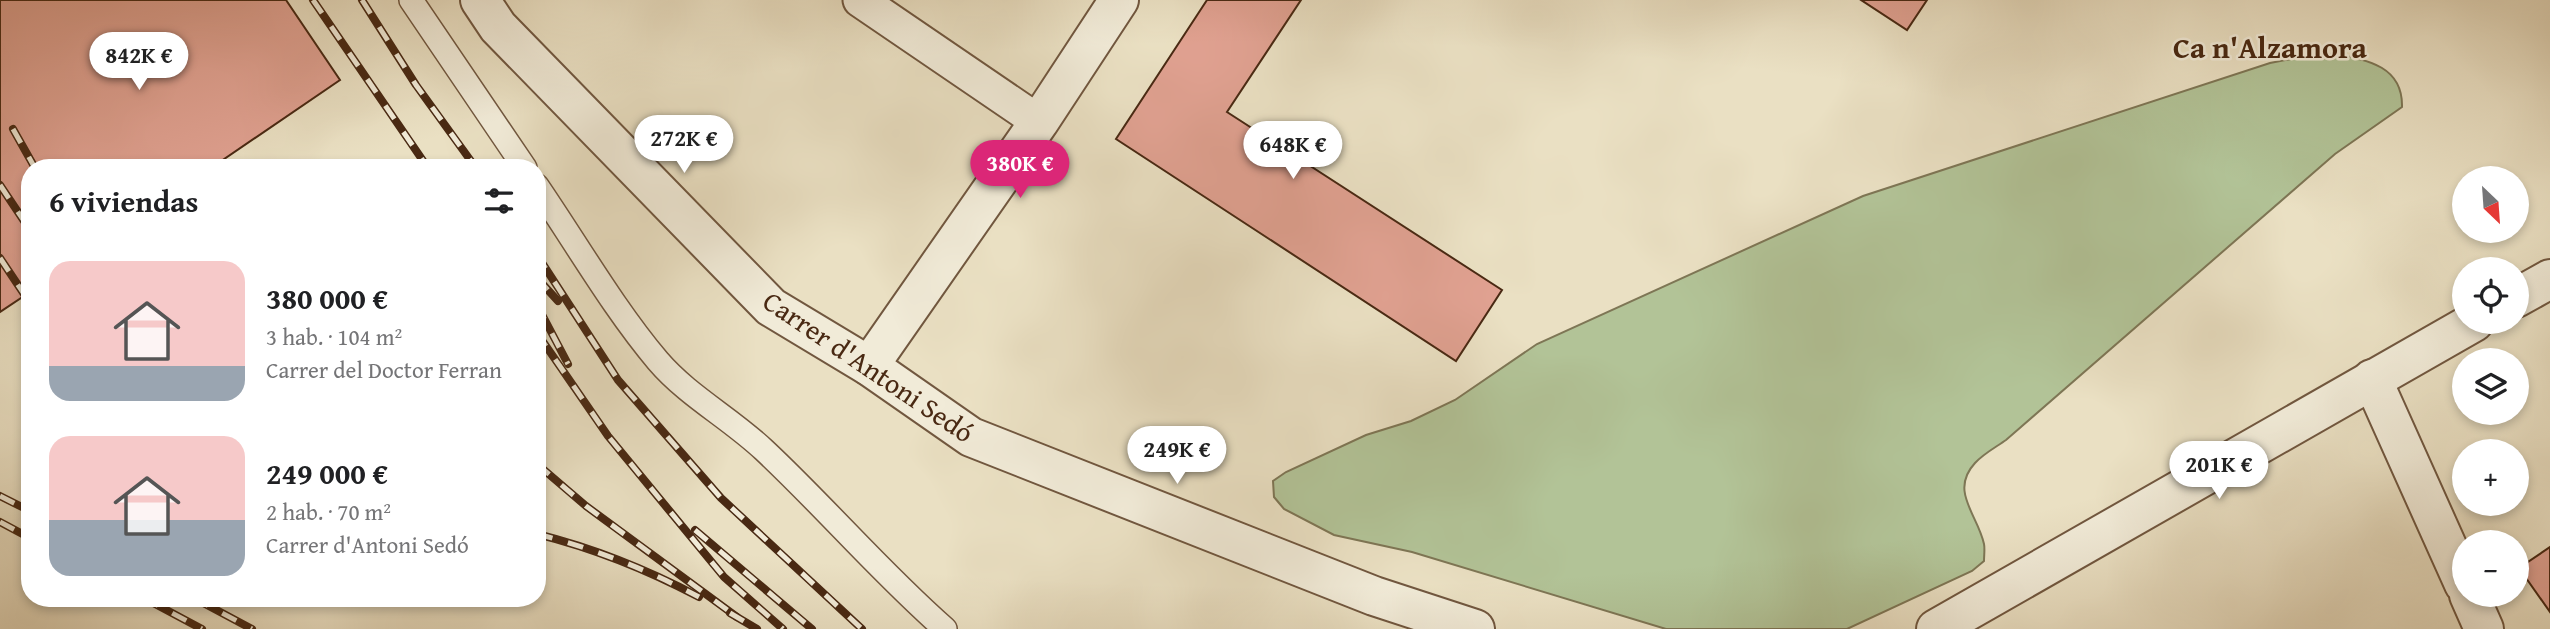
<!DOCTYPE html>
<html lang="es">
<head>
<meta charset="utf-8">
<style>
	body { margin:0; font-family:"Gentium Book Plus",serif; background:#f2f2f2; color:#202124; height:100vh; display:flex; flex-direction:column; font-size:26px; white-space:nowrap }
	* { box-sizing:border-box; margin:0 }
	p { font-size:23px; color:#757577 }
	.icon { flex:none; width:38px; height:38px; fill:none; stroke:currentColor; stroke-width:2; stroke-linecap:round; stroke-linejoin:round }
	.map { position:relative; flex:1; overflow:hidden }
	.sheet { position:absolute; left:21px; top:159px; width:525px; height:448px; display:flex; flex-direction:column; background:#fff; border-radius:28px; box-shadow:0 4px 10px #0003 }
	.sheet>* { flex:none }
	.needle { width:46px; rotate:155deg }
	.controls { position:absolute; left:2452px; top:166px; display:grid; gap:14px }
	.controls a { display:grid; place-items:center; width:77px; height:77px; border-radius:50%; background:#fff; box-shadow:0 4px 10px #0003; font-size:35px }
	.price { position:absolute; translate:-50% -60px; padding:0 16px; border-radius:24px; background:#fff; color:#222; font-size:23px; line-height:46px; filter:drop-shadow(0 2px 4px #0008) }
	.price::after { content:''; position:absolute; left:50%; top:42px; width:21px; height:16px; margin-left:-10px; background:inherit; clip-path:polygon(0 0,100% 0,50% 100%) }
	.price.active { background:#db2777; color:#fff }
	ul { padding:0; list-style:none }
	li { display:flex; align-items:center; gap:21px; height:175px; padding:0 28px }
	li span { display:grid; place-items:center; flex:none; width:196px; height:140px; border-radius:21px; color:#555 }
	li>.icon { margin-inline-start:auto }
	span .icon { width:84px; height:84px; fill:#fffc; stroke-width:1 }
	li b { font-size:30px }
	h2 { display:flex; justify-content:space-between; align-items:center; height:84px; padding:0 28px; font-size:30px }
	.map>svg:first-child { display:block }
	.green { fill:#b2c397; stroke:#7e7655; stroke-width:2 }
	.building { fill:#e0a191; stroke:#492913; stroke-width:2 }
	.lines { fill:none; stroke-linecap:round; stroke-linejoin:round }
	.service-casing { stroke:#71573f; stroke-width:26 }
	.pedestrian-casing { stroke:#71573f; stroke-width:37 }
	.minor-casing { stroke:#71573f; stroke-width:42 }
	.service { stroke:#f1ebd8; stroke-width:23 }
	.pedestrian { stroke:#f1ebd8; stroke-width:33 }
	.minor { stroke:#f1ebd8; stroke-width:38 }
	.rail-casing { stroke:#492913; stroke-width:8 }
	.rail { stroke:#f1ebd8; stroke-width:5; stroke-dasharray:16; stroke-linecap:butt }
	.labels { text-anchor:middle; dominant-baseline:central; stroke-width:5; stroke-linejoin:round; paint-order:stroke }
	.street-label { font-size:28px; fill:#492913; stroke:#f1ebd8 }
	.neighbourhood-label { font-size:30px; font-weight:bold; fill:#492913; stroke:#f1ebd8 }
</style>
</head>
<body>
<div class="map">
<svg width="2550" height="629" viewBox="0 0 2550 629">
	<rect width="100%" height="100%" fill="#eae0c3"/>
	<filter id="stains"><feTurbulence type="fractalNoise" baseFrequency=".00286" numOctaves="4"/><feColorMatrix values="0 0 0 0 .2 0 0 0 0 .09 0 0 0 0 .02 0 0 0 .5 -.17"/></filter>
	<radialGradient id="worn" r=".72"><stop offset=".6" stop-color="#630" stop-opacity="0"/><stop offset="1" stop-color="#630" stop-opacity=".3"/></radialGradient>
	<path class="green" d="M2335,54C2369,60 2403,67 2402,107L2335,154L2006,440C1996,447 1983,454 1975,463C1949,491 1978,515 1984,544C1985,549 1984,555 1984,561L1972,571L1847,629H1666L1412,552L1334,535L1284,509L1274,497L1273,481L1286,472L1366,435L1411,421L1455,400L1537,344L1863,196L2270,63L2306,56Z"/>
	<g class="building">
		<path d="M0,0H286L340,80L211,168H30V292L0,312Z"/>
		<path d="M1207,0H1301L1227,112L1502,290L1456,361L1116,139Z"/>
		<path d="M1861,0H1927L1907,30Z"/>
		<path d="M2550,547V612L2519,568Z"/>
	</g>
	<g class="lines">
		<defs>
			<g id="service">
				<path d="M411,0L525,168"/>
				<path d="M537,186C576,243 614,309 658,361C688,396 730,418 764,450C826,508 881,573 945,629"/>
			</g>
			<path id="pedestrian" d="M860,0L1039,122"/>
			<g id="minor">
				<path d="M480,0L498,27L771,307L869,366L971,437L1374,596L1475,629"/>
				<path d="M2516,298L2550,279"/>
				<path d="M869,366L1039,122L1119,0"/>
				<path d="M2372,379L2464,584"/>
				<path d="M2469,595L2484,629"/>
				<path d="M1936,629L2474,322"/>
			</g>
		</defs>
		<use href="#service" class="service-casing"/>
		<use href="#pedestrian" class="pedestrian-casing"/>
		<use href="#minor" class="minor-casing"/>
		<use href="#service" class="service"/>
		<use href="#pedestrian" class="pedestrian"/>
		<use href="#minor" class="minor"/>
		<defs>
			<g id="rail">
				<path d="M313,0L428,168"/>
				<path d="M362,0L416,85L476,168"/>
				<path d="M13,129L35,168"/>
				<path d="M0,185L30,230"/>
				<path d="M537,255L618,380L721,498L862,629"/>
				<path d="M0,258L30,303"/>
				<path d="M537,278L558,301"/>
				<path d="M537,305L568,364"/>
				<path d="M537,333L608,436L724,577L783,629"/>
				<path d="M537,464L586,506L737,617"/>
				<path d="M0,496L30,511"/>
				<path d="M0,522L30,538"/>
				<path d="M695,530L812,629"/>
				<path d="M537,534C593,548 648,570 699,597"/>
				<path d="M144,598L202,629"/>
				<path d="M194,598L252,629"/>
				<path d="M730,613L757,629"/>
			</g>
		</defs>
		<use href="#rail" class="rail-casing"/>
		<use href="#rail" class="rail"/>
	</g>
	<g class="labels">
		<g class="street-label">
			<text transform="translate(869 366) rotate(34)">Carrer d'Antoni Sedó</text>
		</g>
		<g class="neighbourhood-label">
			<text x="2270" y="47">Ca n'Alzamora</text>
		</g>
	</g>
	<rect width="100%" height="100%" filter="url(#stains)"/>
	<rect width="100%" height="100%" fill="url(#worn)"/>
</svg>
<div class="controls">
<a><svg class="needle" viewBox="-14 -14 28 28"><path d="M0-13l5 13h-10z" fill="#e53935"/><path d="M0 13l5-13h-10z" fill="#757577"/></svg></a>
<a><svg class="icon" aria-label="locate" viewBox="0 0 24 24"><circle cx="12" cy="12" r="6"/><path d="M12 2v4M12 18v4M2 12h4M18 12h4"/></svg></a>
<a><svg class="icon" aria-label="layers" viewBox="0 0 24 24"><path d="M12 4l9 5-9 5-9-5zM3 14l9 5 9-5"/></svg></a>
<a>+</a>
<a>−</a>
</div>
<b class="price" style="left:139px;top:92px">842K €</b>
<b class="price" style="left:684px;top:175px">272K €</b>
<b class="price" style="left:1293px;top:181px">648K €</b>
<b class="price active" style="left:1020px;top:200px">380K €</b>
<b class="price" style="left:1177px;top:486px">249K €</b>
<b class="price" style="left:2219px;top:501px">201K €</b>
<section class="sheet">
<h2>6 viviendas<svg class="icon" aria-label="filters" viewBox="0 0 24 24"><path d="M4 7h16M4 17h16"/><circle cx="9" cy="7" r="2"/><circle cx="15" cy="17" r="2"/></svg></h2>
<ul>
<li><span style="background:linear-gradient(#f6c9c9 75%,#9aa5b1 0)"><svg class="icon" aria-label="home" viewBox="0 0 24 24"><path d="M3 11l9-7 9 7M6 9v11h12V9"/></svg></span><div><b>380 000 €</b><p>3 hab. · 104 m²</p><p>Carrer del Doctor Ferran</p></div></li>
<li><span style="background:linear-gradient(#f6c9c9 60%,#9aa5b1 0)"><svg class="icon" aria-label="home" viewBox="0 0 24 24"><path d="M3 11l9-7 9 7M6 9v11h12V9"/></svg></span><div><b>249 000 €</b><p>2 hab. · 70 m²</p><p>Carrer d'Antoni Sedó</p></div></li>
</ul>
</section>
</div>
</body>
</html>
